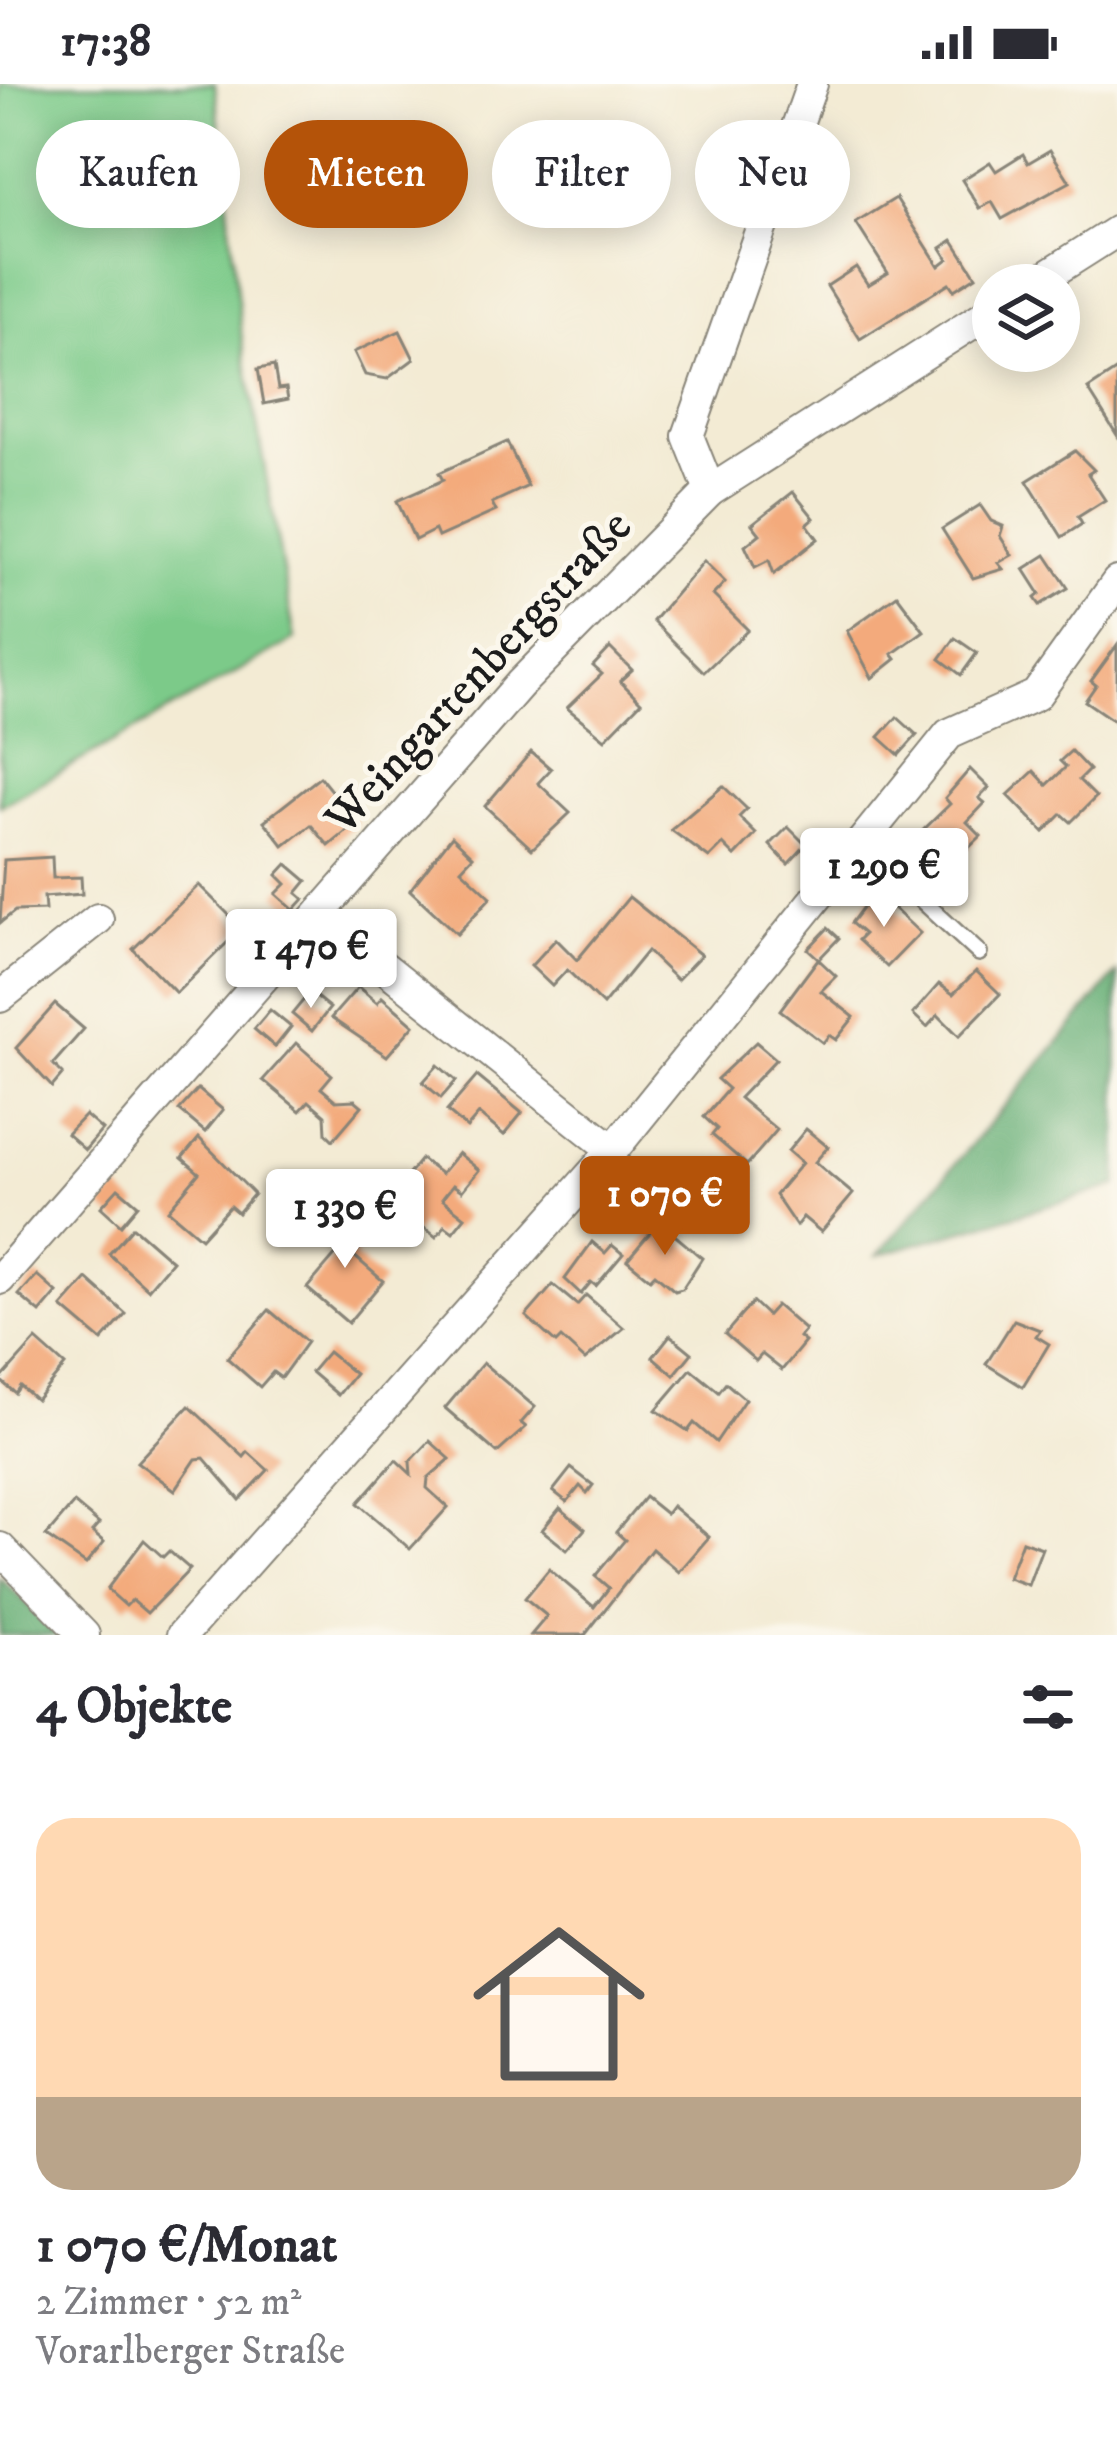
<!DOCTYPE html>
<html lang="de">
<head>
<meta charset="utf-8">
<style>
	body { margin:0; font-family:"IM FELL DW Pica",serif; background:#f2f2f3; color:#2b2b33; height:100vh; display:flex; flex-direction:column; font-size:45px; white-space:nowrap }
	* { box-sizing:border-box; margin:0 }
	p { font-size:39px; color:#7c7c81 }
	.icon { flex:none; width:66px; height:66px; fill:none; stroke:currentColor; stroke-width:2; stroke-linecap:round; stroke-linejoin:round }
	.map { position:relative; height:1551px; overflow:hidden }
	.drawer { display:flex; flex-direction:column; background:#fff; flex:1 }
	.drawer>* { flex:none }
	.hud { position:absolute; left:36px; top:36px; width:1047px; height:108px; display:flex; gap:24px }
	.tools { position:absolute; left:972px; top:180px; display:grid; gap:24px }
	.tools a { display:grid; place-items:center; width:108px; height:108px; border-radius:50%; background:#fff; box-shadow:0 6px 30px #0003; font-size:60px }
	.price { position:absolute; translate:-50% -102px; padding:0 27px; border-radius:12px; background:#fff; color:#222; font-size:39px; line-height:78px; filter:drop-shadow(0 3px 6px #0008) }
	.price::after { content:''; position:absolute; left:50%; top:72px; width:36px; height:27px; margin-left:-18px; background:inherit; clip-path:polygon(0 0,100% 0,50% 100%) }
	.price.on { background:#b45309; color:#fff }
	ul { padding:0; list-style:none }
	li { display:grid; align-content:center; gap:24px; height:636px; padding:0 36px }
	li+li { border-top:3px solid #e1e1e2 }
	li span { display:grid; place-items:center; height:372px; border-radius:36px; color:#555 }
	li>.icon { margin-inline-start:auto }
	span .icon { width:216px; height:216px; fill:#fffc; stroke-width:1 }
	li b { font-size:51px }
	h2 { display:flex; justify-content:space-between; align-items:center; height:144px; padding:0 36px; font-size:51px }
	.chip { padding:0 42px; border-radius:54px; background:#fff; box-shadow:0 6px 30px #0003; font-size:42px; line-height:108px }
	.chip.on { background:#b45309; color:#fff }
	.status { display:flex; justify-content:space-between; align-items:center; height:84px; padding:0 60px; background:#fff; direction:ltr }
	.status svg { height:33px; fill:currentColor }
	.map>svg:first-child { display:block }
	.green { fill:#7cca89; stroke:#4c7352; stroke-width:3 }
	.forest { fill:#65ae75; stroke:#406548; stroke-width:3 }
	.building { fill:#f3aa7b }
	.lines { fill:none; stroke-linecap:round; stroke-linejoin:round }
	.service-casing { stroke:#888478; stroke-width:20 }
	.minor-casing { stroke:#888478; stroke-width:34 }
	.service { stroke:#fff; stroke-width:15 }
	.minor { stroke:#fff; stroke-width:30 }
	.labels { text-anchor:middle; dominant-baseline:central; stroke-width:10; stroke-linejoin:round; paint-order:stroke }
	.street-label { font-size:48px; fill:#1c1c1c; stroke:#fbf7ec }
</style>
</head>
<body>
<div class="status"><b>17:38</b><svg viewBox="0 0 49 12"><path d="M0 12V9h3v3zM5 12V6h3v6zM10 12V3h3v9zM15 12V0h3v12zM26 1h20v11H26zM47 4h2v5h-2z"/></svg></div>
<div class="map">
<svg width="1117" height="1551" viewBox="0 0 1117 1551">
	<rect width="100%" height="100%" fill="#fbf7ec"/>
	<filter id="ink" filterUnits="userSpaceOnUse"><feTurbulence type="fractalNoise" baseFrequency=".00833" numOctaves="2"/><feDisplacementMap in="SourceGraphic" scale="24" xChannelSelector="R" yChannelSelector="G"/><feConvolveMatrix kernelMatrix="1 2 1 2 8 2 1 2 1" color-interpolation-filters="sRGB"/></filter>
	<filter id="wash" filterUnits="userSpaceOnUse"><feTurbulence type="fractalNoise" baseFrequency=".004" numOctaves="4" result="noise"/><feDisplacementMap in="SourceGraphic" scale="48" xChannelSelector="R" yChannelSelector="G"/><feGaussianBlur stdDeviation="2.7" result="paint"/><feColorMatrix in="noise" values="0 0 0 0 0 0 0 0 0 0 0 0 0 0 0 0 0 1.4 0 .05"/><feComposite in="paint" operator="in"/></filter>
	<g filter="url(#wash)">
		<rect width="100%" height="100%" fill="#f3ebd4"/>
		<path class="green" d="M0,0H215L242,256L295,555L0,722Z"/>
		<g class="forest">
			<path d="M1117,889V1102L878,1171Z"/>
			<path d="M0,1494L60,1551H0Z"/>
		</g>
		<g id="blocks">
			<g class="building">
				<path d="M1050,66L1070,98L1002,135L992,118L980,124L962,96L990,78L996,87L1023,70L1028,79Z"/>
				<path d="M896,114L939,182L948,175L941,164L953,156L976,192L954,206L949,199L860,255L827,202L856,183L868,201L888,189L856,139Z"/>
				<path d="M400,247L414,275L387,295L365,291L354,268Z"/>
				<path d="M274,282L278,305L286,304L288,315L264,320L258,285Z"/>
				<path d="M1117,286V351L1088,305Z"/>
				<path d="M507,358L528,402L492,419L496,427L438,453L435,446L415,456L397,417L443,396L439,389Z"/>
				<path d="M1075,367L1094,386L1088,390L1105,416L1078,433L1082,440L1062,453L1027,397Z"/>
				<path d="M793,408L814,434L807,440L818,455L774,490L769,476L755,483L745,462L760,450L752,440Z"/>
				<path d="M980,421L991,437L1003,442L1000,452L1012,471L998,479L1003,485L973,494L942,445Z"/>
				<path d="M1046,471L1068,504L1040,521L1035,514L1040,510L1024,485Z"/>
				<path d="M704,477L725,498L713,511L748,546L704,588L653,537Z"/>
				<path d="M897,511L924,547L892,570L896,575L872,594L847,547Z"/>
				<path d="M955,554L977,569L961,591L940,575Z"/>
				<path d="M1117,561V639L1085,617L1096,601L1091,597Z"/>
				<path d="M610,564L632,586L620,597L641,618L605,655L567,624L602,590L593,582Z"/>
				<path d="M897,633L917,651L899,671L879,653Z"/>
				<path d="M1071,667L1089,686L1079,696L1096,713L1071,738L1062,730L1044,748L1008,711L1034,687L1047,701L1066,683L1060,677Z"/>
				<path d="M531,668L551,685L538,699L570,729L532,765L485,722Z"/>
				<path d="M970,685L989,704L979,714L985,719L967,738L981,752L946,786L915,754L950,720L945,714Z"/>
				<path d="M320,693L357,739L329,762L311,741L284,762L264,737Z"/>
				<path d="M723,702L747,725L739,733L756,750L735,772L723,760L709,774L671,746Z"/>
				<path d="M788,743L806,761L788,780L770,761Z"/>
				<path d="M452,752L473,772L461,785L491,813L457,850L410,806Z"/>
				<path d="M52,773L53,794L81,793L82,810L44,813L45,826L15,827L0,839L4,776Z"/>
				<path d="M287,780L307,797L297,809L304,815L294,826L276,810L286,800L277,791Z"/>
				<path d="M199,801L242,844L176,909L133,865Z"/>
				<path d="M875,807L920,849L887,883L858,856L864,850L851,839Z"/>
				<path d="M629,813L701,871L677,896L647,867L603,921L567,886L552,902L531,882L556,855L577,876Z"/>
				<path d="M828,844L839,854L819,875L808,865Z"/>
				<path d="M818,875L836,892L821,907L854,933L836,956L829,951L823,959L780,926Z"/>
				<path d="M976,887L1000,910L959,952L938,931L927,943L913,930L939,900L953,910Z"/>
				<path d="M358,903L377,919L382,913L414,941L387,972L331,934Z"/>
				<path d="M310,908L330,924L312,947L292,930Z"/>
				<path d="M55,920L84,945L53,980L63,990L52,1003L16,964Z"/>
				<path d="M270,926L291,943L275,963L254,945Z"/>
				<path d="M756,958L776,975L739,1014L777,1046L747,1081L712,1051L717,1045L704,1033L728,1005L717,995Z"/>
				<path d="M296,959L332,991L321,1004L336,1017L355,1016L362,1022L333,1056L326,1049L325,1031L309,1017L300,1027L263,996Z"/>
				<path d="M438,981L456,997L441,1014L423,998Z"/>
				<path d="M477,992L522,1029L504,1051L479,1030L467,1044L447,1027Z"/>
				<path d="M198,1005L223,1026L205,1048L179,1026Z"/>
				<path d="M85,1031L102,1046L85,1066L67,1050Z"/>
				<path d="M806,1045L828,1063L815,1078L853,1110L821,1148L803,1133L796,1142L775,1111L802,1079L788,1067Z"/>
				<path d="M199,1054L254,1110L238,1129L230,1122L201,1154L168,1126L199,1089L182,1074Z"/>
				<path d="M458,1069L479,1086L462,1107L453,1101L442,1115L465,1133L453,1148L445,1142L436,1153L421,1141L414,1150L393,1134L408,1115L396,1106L421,1075L441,1090Z"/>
				<path d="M639,1099L659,1116L641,1137L621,1120Z"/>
				<path d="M118,1104L138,1121L121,1141L101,1123Z"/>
				<path d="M344,1129L371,1151L353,1171L383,1197L348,1239L307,1204L338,1168L322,1154Z"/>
				<path d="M659,1138L702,1174L682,1205L675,1207L655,1190L650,1195L627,1176Z"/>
				<path d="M133,1143L172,1177L148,1205L109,1170Z"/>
				<path d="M592,1158L605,1169L612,1161L623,1170L596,1202L591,1198L581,1210L565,1195Z"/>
				<path d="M37,1191L57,1209L40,1229L19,1211Z"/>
				<path d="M87,1195L126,1230L102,1257L62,1223Z"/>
				<path d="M553,1201L577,1221L586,1211L624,1244L585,1276L561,1254L556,1259L526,1232Z"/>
				<path d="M753,1218L767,1231L776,1221L805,1246L799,1253L805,1258L782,1286L762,1270L756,1277L725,1250Z"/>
				<path d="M269,1226L307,1258L281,1294L273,1288L260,1303L227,1274Z"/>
				<path d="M1014,1236L1040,1246L1036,1252L1049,1260L1023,1303L986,1280Z"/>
				<path d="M670,1251L692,1269L674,1291L653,1273Z"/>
				<path d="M36,1256L65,1282L36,1316L20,1302L15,1309L0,1296Z"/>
				<path d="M328,1268L355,1290L338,1311L311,1288Z"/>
				<path d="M483,1279L535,1323L521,1339L526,1343L497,1369L445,1324Z"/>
				<path d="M691,1285L719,1308L726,1299L745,1315L716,1358L694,1339L688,1347L656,1326Z"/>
				<path d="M189,1322L244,1373L248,1368L268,1386L240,1416L204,1374L196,1375L175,1406L137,1378Z"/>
				<path d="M430,1357L450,1375L428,1394L427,1404L448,1423L410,1465L358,1419L396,1376L411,1390L410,1378Z"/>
				<path d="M571,1384L593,1401L587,1409L580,1402L567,1418L553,1407Z"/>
				<path d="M645,1413L666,1430L672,1422L709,1453L679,1488L652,1465L585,1551H531L547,1532L525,1514L549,1485L594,1523L609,1504L595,1492L625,1456L616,1448Z"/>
				<path d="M74,1419L99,1440L92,1448L104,1458L86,1480L46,1452Z"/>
				<path d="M560,1424L585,1445L567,1466L542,1446Z"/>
				<path d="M144,1456L163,1473L169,1467L190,1485L147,1529L132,1516L126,1522L107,1505Z"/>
				<path d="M1022,1457L1042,1464L1028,1501L1008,1494Z"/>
			</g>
		</g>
	</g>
	<g filter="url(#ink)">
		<use href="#blocks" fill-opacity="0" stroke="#888478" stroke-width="3"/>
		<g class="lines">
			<defs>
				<path id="service" d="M861,760L979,869"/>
				<g id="minor">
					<path d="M1032,201L1117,147"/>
					<path d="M710,407L688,352L812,0"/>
					<path d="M319,831L613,1066"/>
					<path d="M0,913L98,835"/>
					<path d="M0,1195L520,600L710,407L993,226"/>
					<path d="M0,1464L84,1551"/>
					<path d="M182,1551L613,1066L949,650L1036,611L1117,498"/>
				</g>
			</defs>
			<use href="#service" class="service-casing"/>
			<use href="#minor" class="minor-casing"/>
			<use href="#service" class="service"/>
			<use href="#minor" class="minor"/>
		</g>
	</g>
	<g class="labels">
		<g class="street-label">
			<text transform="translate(479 589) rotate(-47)">Weingartenbergstraße</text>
		</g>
	</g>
</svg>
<div class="tools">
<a><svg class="icon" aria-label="layers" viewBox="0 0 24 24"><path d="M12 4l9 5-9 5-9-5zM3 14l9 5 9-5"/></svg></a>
</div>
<b class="price" style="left:884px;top:846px">1 290 €</b>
<b class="price" style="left:311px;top:927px">1 470 €</b>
<b class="price on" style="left:665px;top:1174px">1 070 €</b>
<b class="price" style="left:345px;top:1187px">1 330 €</b>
<div class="hud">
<a class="chip">Kaufen</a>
<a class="chip on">Mieten</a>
<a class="chip">Filter</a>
<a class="chip">Neu</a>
</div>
</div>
<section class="drawer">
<h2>4 Objekte<svg class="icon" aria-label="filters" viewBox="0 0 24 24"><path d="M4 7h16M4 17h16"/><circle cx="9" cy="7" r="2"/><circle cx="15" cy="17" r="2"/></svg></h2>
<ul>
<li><span style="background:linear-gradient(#ffd9b3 75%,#b9a48a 0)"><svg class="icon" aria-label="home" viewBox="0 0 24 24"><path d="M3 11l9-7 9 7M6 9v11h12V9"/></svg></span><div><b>1 070 €/Monat</b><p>2 Zimmer · 52 m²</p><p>Vorarlberger Straße</p></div></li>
</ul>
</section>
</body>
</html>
